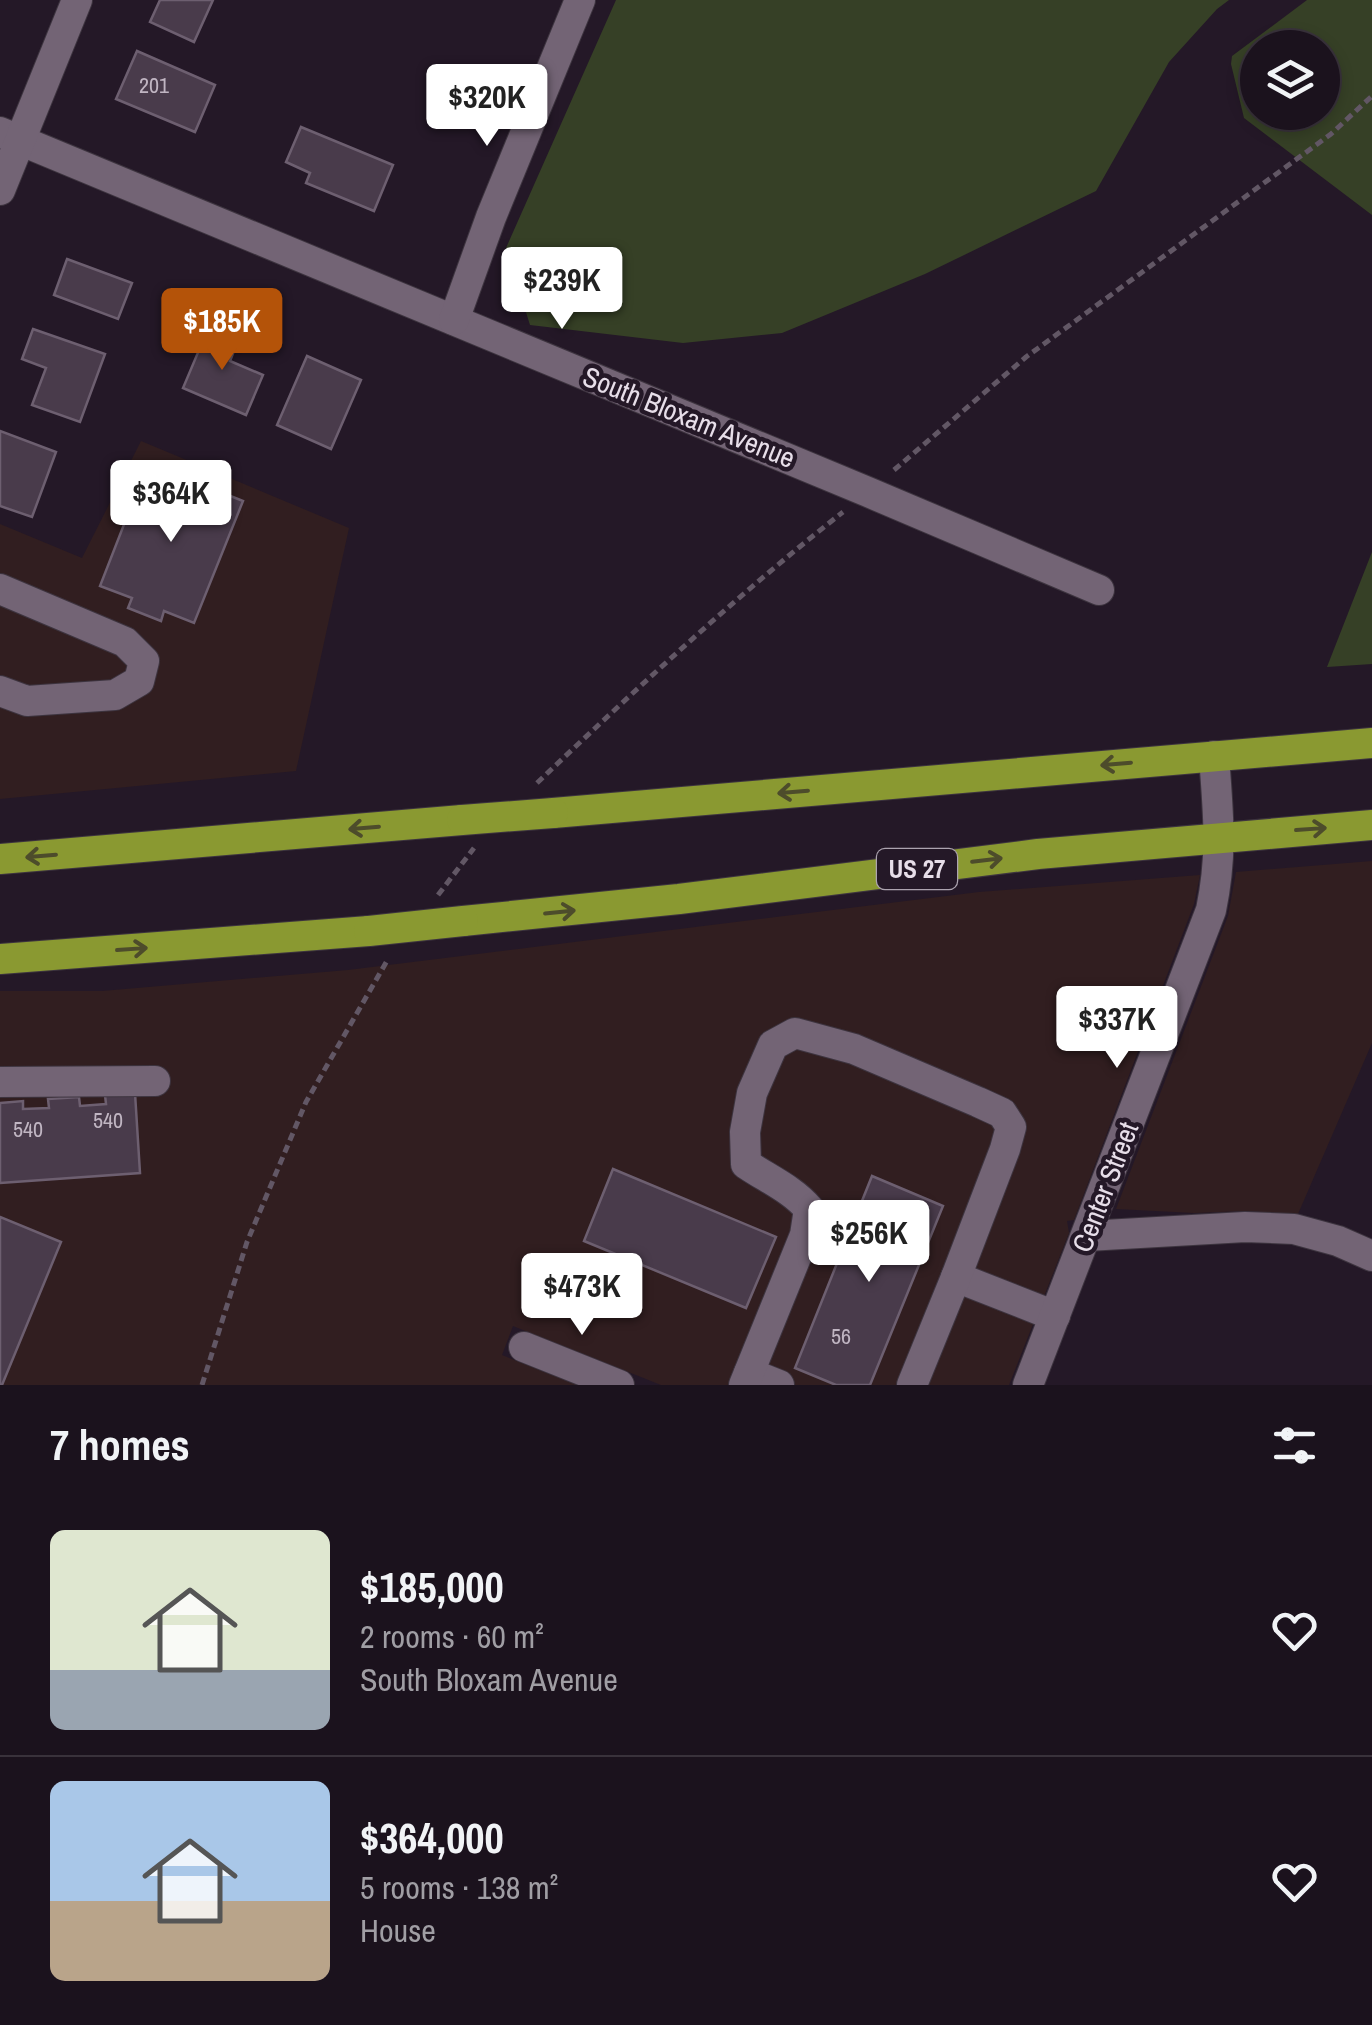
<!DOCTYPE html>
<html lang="en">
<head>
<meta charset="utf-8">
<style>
	body { margin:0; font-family:"Archivo Narrow",sans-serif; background:#241b26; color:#f1f3f6; height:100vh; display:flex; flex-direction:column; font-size:38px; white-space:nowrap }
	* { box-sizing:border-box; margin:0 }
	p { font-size:32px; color:#a09ea4 }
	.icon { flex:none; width:55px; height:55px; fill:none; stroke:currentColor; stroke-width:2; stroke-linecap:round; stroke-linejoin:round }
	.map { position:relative; height:1385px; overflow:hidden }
	.side { display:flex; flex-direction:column; background:#1b121d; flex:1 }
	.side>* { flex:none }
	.controls { position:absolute; left:1240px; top:30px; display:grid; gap:20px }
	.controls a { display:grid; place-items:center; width:100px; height:100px; border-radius:50%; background:#1b121d; box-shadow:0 5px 15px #0003,0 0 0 2px #39323b; font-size:50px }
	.price { position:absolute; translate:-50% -85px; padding:0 22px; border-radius:10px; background:#fff; color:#222; font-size:32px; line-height:65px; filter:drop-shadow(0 2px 5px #0008) }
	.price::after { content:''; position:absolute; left:50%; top:60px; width:30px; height:22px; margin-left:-15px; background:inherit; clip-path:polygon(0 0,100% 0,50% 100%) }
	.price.selected { background:#b45309; color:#fff }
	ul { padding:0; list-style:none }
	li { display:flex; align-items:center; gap:30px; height:250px; padding:0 50px }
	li+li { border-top:2px solid #39323b }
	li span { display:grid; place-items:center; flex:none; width:280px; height:200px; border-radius:15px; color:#555 }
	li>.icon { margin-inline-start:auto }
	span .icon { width:120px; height:120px; fill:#fffc; stroke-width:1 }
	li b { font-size:42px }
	h2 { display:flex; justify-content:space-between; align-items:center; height:120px; padding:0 50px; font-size:42px }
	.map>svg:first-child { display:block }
	.commercial { fill:#311e20 }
	.green { fill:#364026; fill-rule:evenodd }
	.building { fill:#493b4b; stroke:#6d5f70; stroke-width:2.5 }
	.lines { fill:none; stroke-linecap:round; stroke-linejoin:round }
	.minor-casing { stroke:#3d343f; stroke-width:32 }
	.highway-casing { stroke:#3d343f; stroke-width:32 }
	.path { stroke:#625765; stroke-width:5; stroke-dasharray:8 5; stroke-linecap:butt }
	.minor { stroke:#736475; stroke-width:30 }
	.highway { stroke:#8a9931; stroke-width:30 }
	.highway-bridge-casing { stroke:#3d343f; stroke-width:32; stroke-linecap:butt }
	.highway-bridge { stroke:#8a9931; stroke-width:30 }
	.oneway { stroke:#4d4c2b }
	.labels { text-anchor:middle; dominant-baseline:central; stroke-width:9; stroke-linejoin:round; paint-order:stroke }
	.number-label { font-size:22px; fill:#c0b5c2 }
	.shield { fill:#241827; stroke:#aca3af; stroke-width:2.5 }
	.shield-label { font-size:25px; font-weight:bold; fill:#e7dee9 }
	.street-label { font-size:28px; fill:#e7dee9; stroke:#241827 }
</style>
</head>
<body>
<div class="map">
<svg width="1372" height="1385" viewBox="0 0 1372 1385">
	<rect width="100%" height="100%" fill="#241827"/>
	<g class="commercial">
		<path d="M141,441L349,528L296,771L0,799V524L82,558Z"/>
		<path d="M1372,861V1043L1298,1214L1245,1211L1194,1213L1116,1209L1228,916L1236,872Z"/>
		<path d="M1200,875L1194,904L1074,1220L1067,1221L1069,1233L1009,1385H661L513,1326L502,1355L577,1385H0V991H102L348,970L979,892Z"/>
	</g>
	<g class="green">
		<path d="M616,0H1229L1217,9L1169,62L1096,191L925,274L782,333L683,343L530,325L506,248Z"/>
		<path d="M1307,0H1372V215L1244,118L1231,64L1232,56ZM1258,48H1322V112H1258Z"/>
		<path d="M1372,552V664L1327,667Z"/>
	</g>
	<g class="building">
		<path d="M160,0H213L194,42L150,22Z"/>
		<path d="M137,51L215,85L195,132L116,99Z"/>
		<path d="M301,127L393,165L374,211L306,183L310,173L286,162Z"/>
		<path d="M67,259L132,283L118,319L54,295Z"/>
		<path d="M210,324L240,336L230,361L263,375L246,415L183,388Z"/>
		<path d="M33,329L105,354L80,422L32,405L46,368L22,359Z"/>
		<path d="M307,356L361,380L331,449L277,425Z"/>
		<path d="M0,431L56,452L32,517L0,506Z"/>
		<path d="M148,463L243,501L194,623L164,611L161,621L128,608L132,598L100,586Z"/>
		<path d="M135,1093L140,1173L0,1183V1103L23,1101V1109L49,1108L48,1099L79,1097L80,1106L106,1104L105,1095Z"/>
		<path d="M613,1169L776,1237L746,1308L584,1241Z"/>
		<path d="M872,1176L943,1206L870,1385H836L795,1368Z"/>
		<path d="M0,1217L61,1242L2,1385H0Z"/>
	</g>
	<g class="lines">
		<defs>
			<g id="minor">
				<path d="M0,132L868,492L1099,590"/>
				<path d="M0,190L77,0"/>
				<path d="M454,320L491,217L580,0"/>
				<path d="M0,589L125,642L144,661L139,681L115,695L27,701L0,691"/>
				<path d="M0,1082L155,1081"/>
				<path d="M1087,1236L1245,1227L1294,1229L1338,1241L1372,1256"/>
				<path d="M956,1277L1055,1316"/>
				<path d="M524,1347L619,1385"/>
				<path d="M749,1373L779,1385"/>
				<path d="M744,1385L805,1235L809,1209C792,1189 768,1179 746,1164L745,1132L752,1093L773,1045L795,1033L854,1049L978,1102L1002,1113L1011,1127L1005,1149L956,1277L912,1385"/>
				<path d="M1028,1385L1211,910C1223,852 1218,813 1214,756"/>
			</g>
			<g id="highway">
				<path d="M553,813L1372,743"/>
				<path d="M0,859L462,820"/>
				<path d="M463,921L679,899L1038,854L1372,825"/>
				<path d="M0,959L369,931"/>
			</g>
		</defs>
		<use href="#minor" class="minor-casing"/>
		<use href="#highway" class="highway-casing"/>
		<g class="path">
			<path d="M894,470L1026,357L1331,134L1372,96"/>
			<path d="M537,783C636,689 736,596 843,512"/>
			<path d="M438,895L474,848"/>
			<path d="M202,1385L247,1242L306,1102L388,959"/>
		</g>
		<use href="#minor" class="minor"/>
		<use href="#highway" class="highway"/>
		<defs>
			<g id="highway-bridge">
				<path d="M462,820L553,813"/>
				<path d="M369,931L463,921"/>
			</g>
		</defs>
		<use href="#highway-bridge" class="highway-bridge-casing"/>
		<use href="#highway-bridge" class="highway-bridge"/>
	</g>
	<defs><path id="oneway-shaft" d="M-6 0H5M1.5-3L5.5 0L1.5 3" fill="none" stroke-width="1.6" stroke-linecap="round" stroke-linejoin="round" transform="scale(2.5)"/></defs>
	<g class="oneway">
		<use href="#oneway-shaft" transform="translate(1116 764) rotate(175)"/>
		<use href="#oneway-shaft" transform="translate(793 792) rotate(175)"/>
		<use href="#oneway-shaft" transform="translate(364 828) rotate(175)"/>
		<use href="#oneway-shaft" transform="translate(1311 829) rotate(-4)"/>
		<use href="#oneway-shaft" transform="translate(41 856) rotate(175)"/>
		<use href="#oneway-shaft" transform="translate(987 860) rotate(-7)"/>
		<use href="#oneway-shaft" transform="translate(560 912) rotate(-6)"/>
		<use href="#oneway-shaft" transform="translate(132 949) rotate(-4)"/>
	</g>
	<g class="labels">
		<g class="number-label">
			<text x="154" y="85">201</text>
			<text x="108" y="1120">540</text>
			<text x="28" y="1129">540</text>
			<text x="841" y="1336">56</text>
		</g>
		<rect class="shield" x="877" y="849" width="80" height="40" rx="8"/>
		<g class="shield-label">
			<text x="917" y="869">US 27</text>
		</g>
		<g class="street-label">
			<text transform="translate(689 417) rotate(22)">South Bloxam Avenue</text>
			<text transform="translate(1105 1187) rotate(-69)">Center Street</text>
		</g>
	</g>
</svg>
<div class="controls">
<a><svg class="icon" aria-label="layers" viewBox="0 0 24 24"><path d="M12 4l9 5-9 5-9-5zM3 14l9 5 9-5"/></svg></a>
</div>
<b class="price" style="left:487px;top:149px">$320K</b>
<b class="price" style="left:562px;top:332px">$239K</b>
<b class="price selected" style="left:222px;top:373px">$185K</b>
<b class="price" style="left:171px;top:545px">$364K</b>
<b class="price" style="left:1117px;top:1071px">$337K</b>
<b class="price" style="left:869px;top:1285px">$256K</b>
<b class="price" style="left:582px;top:1338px">$473K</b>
</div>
<section class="side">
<h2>7 homes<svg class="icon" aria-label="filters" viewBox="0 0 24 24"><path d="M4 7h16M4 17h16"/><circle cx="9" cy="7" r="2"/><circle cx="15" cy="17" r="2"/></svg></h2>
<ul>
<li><span style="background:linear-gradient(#dfe7d0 70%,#9aa5b1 0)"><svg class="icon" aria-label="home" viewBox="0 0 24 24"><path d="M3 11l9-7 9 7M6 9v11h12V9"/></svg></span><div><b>$185,000</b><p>2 rooms · 60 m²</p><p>South Bloxam Avenue</p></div><svg class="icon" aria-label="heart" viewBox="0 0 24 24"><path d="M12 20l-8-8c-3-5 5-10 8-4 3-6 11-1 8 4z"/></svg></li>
<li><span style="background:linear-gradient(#a9c7e8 60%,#b9a48a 0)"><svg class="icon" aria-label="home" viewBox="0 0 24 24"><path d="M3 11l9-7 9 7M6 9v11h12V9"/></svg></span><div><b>$364,000</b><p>5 rooms · 138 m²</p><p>House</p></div><svg class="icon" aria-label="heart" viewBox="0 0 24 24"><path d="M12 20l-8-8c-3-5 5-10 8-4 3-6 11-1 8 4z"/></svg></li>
</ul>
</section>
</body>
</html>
